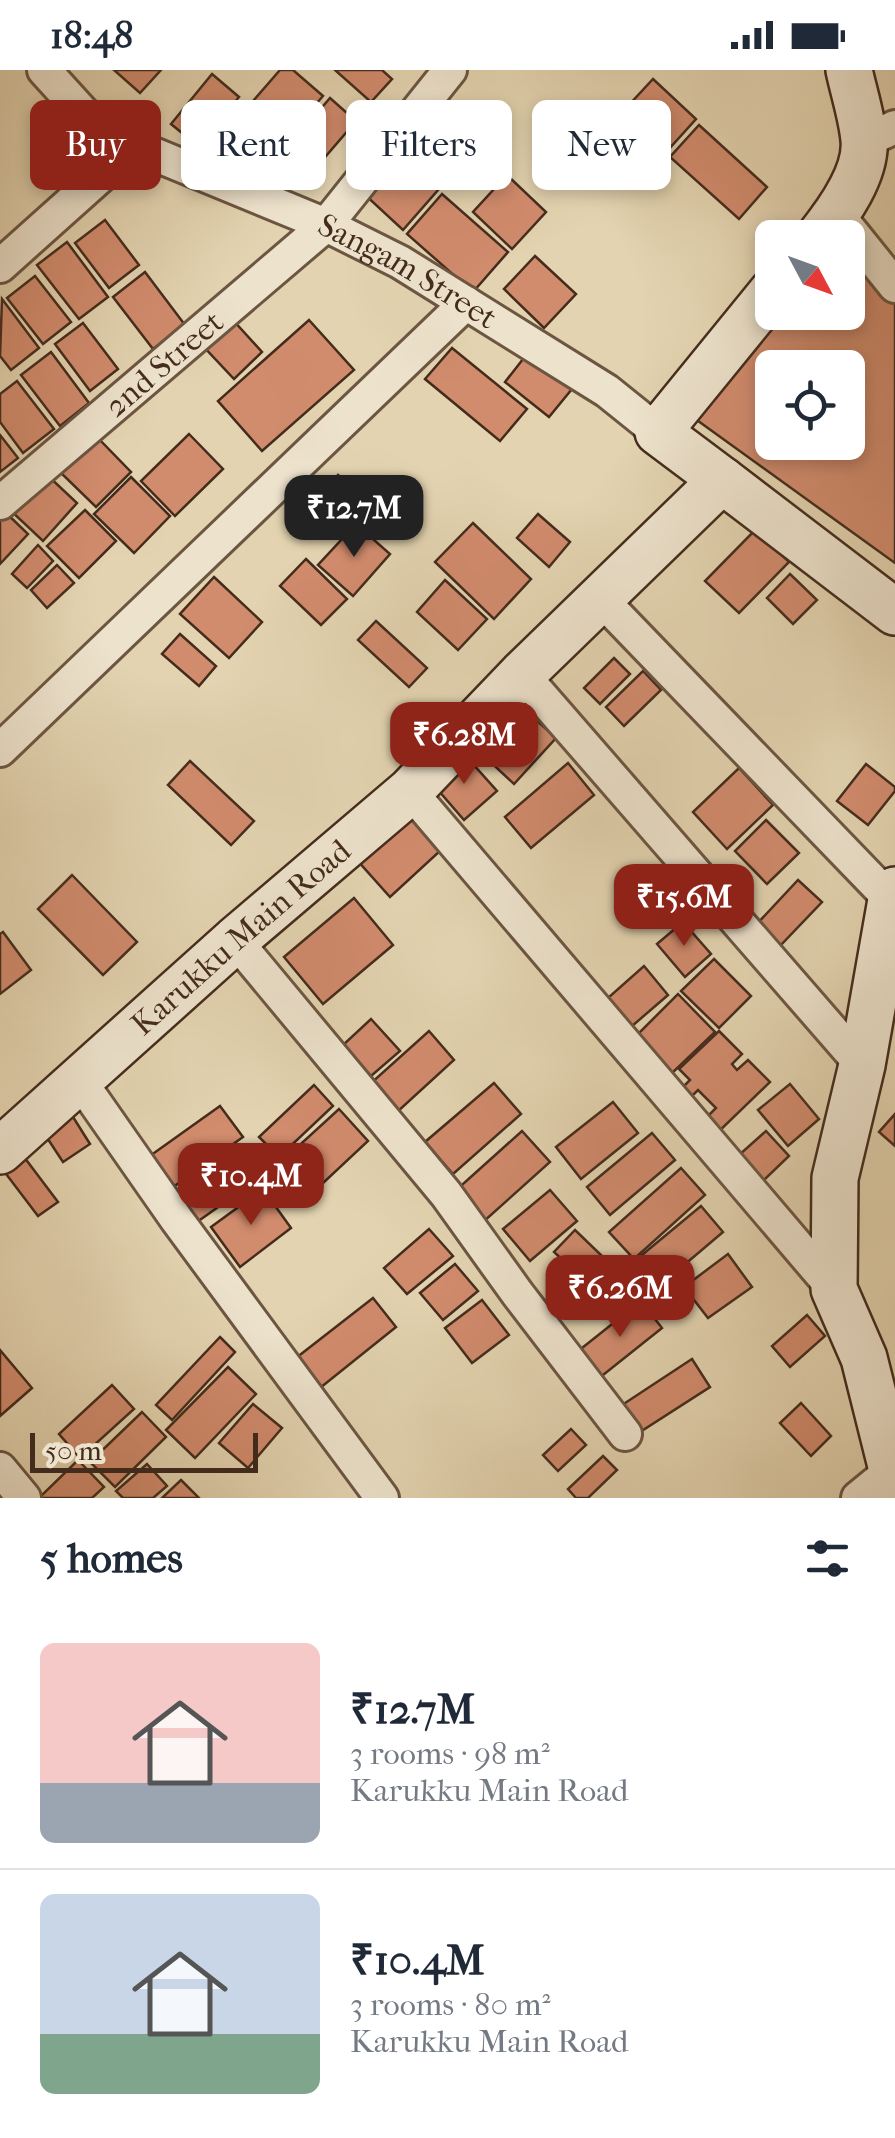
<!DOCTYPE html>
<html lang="en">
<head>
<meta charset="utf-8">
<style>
	body { margin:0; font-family:"IM FELL French Canon",serif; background:#f2f2f3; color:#1f2937; height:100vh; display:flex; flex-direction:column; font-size:38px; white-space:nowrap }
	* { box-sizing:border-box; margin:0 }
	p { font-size:32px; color:#747a83 }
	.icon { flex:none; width:55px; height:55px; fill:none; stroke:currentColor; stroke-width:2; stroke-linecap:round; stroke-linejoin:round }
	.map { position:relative; height:1428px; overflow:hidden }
	.panel { display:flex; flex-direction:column; background:#fff; flex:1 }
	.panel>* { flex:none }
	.banner { position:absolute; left:30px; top:30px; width:835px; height:90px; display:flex; gap:20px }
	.needle { width:65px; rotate:131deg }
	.controls { position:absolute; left:755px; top:150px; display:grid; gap:20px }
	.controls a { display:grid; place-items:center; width:110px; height:110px; border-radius:15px; background:#fff; box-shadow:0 5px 15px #0003; font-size:50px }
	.scale { position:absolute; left:30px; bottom:25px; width:228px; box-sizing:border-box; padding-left:10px; border:5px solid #442c1d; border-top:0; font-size:28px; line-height:35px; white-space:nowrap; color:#442c1d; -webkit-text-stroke:8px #ede2cc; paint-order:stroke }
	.price { position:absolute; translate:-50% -85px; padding:0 22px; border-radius:20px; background:#8f2418; color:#fff; font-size:32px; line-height:65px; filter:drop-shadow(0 2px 5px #0008) }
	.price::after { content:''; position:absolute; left:50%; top:60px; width:30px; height:22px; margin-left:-15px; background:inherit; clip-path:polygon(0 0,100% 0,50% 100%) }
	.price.selected { background:#222; color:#fff }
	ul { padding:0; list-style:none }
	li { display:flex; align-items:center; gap:30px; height:250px; padding:0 40px }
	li+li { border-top:2px solid #e0e1e3 }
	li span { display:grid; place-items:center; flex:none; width:280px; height:200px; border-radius:15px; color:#555 }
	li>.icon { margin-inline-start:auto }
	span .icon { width:120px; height:120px; fill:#fffc; stroke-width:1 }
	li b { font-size:42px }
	h2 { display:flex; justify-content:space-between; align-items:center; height:120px; padding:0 40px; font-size:42px }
	.chip { padding:0 35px; border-radius:15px; background:#fff; box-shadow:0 5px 15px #0003; font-size:35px; line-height:90px }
	.chip.selected { background:#8f2418; color:#fff }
	.status { display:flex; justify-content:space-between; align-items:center; height:70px; padding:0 50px; background:#fff; direction:ltr }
	.status svg { height:28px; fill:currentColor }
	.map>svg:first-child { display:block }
	.building { fill:#d18b6d; stroke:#442c1d; stroke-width:2.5; fill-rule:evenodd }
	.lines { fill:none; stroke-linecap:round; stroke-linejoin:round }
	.street-casing { stroke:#6c5642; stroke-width:38 }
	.secondary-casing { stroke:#442c1d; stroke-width:50 }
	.street { stroke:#ede2cc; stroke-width:32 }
	.secondary { stroke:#ede2cc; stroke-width:45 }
	.labels { text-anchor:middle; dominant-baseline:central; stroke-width:10; stroke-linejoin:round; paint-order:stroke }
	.street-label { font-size:32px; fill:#442c1d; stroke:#ede2cc }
</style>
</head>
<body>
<div class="status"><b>18:48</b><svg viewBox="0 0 49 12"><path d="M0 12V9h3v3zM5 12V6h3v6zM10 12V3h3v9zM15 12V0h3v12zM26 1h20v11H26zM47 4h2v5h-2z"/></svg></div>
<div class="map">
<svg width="895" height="1428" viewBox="0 0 895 1428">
	<rect width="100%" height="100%" fill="#e3d3b0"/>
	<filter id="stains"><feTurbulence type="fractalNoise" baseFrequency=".002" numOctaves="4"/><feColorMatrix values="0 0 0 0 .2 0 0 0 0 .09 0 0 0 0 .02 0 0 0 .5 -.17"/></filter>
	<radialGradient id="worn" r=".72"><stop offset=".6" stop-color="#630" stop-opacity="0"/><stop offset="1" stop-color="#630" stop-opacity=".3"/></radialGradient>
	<g class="building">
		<path d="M114,0H161L140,23Z"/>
		<path d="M280,0H293L323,26L291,63L253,31Z"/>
		<path d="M335,0H382L392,9L371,32Z"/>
		<path d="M212,4L239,27L198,76L171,54Z"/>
		<path d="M653,9L696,49L659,90L616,49Z"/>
		<path d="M330,28L356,51L326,86L300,63Z"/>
		<path d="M699,55L767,117L739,149L670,87Z"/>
		<path d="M243,65L270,88L249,113L221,90Z"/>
		<path d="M399,84L438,120L403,160L363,123Z"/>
		<path d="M507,105L546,142L512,179L473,142Z"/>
		<path d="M442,124L508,182L473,222L407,164Z"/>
		<path d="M105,150L139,195L109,218L75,173Z"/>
		<path d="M67,172L108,227L79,249L37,195Z"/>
		<path d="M535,186L576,224L544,258L504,219Z"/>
		<path d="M848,187L895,229V493L694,348L777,242H848ZM772,298H848V372H772Z"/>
		<path d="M145,202L185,255L153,279L113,227Z"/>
		<path d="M35,206L71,252L43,274L7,228Z"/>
		<path d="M2,229L39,278L11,300L0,286Z"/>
		<path d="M232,249L262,282L234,309L203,276Z"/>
		<path d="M309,250L354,300L262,381L218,331Z"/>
		<path d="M83,253L118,299L90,321L55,274Z"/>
		<path d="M452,278L527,339L500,371L425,309Z"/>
		<path d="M51,282L89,333L60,356L21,305Z"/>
		<path d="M527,284L572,319L549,347L505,312Z"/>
		<path d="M17,311L54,359L23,383L0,352V324Z"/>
		<path d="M189,364L223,399L175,446L141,411Z"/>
		<path d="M0,365L18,388L0,402Z"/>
		<path d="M96,366L131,402L96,437L60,402Z"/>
		<path d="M45,403L77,433L43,471L10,440Z"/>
		<path d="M338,405L374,433L359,450L324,422Z"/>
		<path d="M131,407L170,446L134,483L94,444Z"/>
		<path d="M3,440L28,464L0,494V443Z"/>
		<path d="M85,440L116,471L79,508L47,476Z"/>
		<path d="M538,444L570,472L549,497L517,468Z"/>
		<path d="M473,453L531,509L494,549L435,492Z"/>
		<path d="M356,454L390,484L353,526L318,495Z"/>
		<path d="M756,459L789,492L739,543L705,511Z"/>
		<path d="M38,475L53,491L27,518L12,504Z"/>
		<path d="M306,489L347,529L321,555L280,516Z"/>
		<path d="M57,495L74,513L47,538L31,520Z"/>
		<path d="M790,504L817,530L793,554L767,528Z"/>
		<path d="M214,507L262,552L229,588L180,544Z"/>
		<path d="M445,510L487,549L458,580L417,542Z"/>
		<path d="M376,551L427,598L409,617L358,570Z"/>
		<path d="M180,564L216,596L199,616L162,584Z"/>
		<path d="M614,588L630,604L600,634L584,618Z"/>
		<path d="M643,601L661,620L624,656L606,637Z"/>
		<path d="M511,627L556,668L514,714L469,672Z"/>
		<path d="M464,684L497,721L464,750L432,713Z"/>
		<path d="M190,691L254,751L231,775L168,715Z"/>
		<path d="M568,693L594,725L531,778L505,747Z"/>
		<path d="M866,694L895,717V721L868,755L837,731Z"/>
		<path d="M739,698L773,735L727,779L693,742Z"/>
		<path d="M407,745L440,781L390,827L357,790Z"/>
		<path d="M766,750L799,783L767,814L735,781Z"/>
		<path d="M72,805L137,872L103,905L38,839Z"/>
		<path d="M798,810L822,832L778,878L754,857Z"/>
		<path d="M354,828L393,875L323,934L284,887Z"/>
		<path d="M683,852L711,884L685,907L657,874Z"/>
		<path d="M3,862L31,900L0,924V864Z"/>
		<path d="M714,889L751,926L719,958L681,921Z"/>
		<path d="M644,896L668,925L624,963L600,935Z"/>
		<path d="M678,924L715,962L669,1006L633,969Z"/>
		<path d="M371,949L400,981L371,1006L343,975Z"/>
		<path d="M429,961L454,990L396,1043L370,1014Z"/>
		<path d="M719,961L742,984L732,994L737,1000L748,990L770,1012L712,1068L699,1055L716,1038L698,1020L687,1031L678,1022L690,1010L679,999Z"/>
		<path d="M494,1013L521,1044L453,1104L425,1072Z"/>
		<path d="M790,1014L819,1049L788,1076L758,1040Z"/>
		<path d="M314,1015L333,1036L279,1087L259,1067Z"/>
		<path d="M613,1032L638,1063L581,1109L556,1077Z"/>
		<path d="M220,1036L243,1067L162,1125L140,1093Z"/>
		<path d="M68,1039L90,1074L63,1092L40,1057Z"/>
		<path d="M339,1039L368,1071L322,1114L292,1082Z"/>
		<path d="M895,1044V1076L879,1062Z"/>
		<path d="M522,1061L550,1092L482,1153L454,1122Z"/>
		<path d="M766,1061L789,1086L763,1111L739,1085Z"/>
		<path d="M652,1063L675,1090L610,1145L587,1117Z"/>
		<path d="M18,1079L58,1132L38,1146L0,1096Z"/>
		<path d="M244,1080L262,1106L197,1152L179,1126Z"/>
		<path d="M681,1098L705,1125L634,1189L609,1162Z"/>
		<path d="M263,1119L291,1158L240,1197L211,1157Z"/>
		<path d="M550,1120L577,1151L530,1191L503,1159Z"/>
		<path d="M701,1136L723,1162L664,1212L642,1185Z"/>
		<path d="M429,1159L453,1186L407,1224L384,1198Z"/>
		<path d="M575,1160L601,1185L581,1207L554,1182Z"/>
		<path d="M728,1184L752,1217L708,1248L684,1217Z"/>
		<path d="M455,1194L478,1221L443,1250L420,1223Z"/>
		<path d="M373,1228L396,1257L320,1318L296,1288Z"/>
		<path d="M482,1230L509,1265L472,1293L445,1258Z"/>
		<path d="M641,1231L662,1258L598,1309L577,1282Z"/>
		<path d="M807,1245L825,1266L790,1297L772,1276Z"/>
		<path d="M220,1267L235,1282L172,1350L156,1335Z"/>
		<path d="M0,1280L32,1318L0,1346Z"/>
		<path d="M692,1289L710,1317L640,1362L622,1335Z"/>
		<path d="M228,1297L256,1324L195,1388L166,1360Z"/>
		<path d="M112,1315L134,1339L80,1388L59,1364Z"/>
		<path d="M801,1333L831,1366L811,1386L780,1353Z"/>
		<path d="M253,1334L282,1358L248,1398L219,1373Z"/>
		<path d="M142,1342L166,1367L115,1417L90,1392Z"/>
		<path d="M571,1359L586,1375L558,1401L543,1385Z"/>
		<path d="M603,1386L617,1400L588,1428H576L568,1419Z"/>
		<path d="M78,1390L104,1417L92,1428H39Z"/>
		<path d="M147,1394L167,1416L153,1428H123L116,1421Z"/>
		<path d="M181,1410L199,1428H162Z"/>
	</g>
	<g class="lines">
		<defs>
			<g id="street">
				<path id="s1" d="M44,0L84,44L134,76L326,155L400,192L607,321L658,362"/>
				<path d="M865,71L895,57"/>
				<path d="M837,144L895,216"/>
				<path d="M0,196L134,76"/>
				<path id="s2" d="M0,433L326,155L450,0"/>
				<path d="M600,528L891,830"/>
				<path d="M522,604L862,995"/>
				<path d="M0,680L466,233"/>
				<path d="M410,721L834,1219"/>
				<path d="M235,870L446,1124L517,1223L625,1364"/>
				<path d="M80,1011L177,1150L382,1428"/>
				<path d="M0,1399L24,1428"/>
				<path d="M858,1428L891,1401"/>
			</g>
			<g id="secondary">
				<path d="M818,168C838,143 867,103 864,70C862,47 854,23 849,0"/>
				<path d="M722,410L895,542"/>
				<path d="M895,820L891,830L862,995L835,1108L834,1219L864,1288L895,1412"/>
				<path id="s3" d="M0,1081L235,870L410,721L522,604L722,410L658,362L772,222"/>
			</g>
		</defs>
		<use href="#street" class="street-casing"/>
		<use href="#secondary" class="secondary-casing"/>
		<use href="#street" class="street"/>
		<use href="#secondary" class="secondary"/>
	</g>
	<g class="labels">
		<g class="street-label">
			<text stroke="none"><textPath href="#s1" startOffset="420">Sangam Street</textPath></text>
			<text stroke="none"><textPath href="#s2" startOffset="215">2nd Street</textPath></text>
			<text stroke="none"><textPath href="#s3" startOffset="322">Karukku Main Road</textPath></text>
		</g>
	</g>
	<rect width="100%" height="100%" filter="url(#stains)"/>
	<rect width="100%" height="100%" fill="url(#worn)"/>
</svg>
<div class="controls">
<a><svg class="needle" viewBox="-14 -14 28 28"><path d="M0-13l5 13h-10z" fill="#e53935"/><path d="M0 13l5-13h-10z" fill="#747a83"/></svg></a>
<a><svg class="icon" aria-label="locate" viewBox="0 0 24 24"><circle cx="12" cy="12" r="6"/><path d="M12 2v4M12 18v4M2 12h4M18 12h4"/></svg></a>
</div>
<div class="scale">50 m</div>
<b class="price selected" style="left:354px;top:490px">₹12.7M</b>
<b class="price" style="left:464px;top:717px">₹6.28M</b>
<b class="price" style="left:684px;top:879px">₹15.6M</b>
<b class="price" style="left:251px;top:1158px">₹10.4M</b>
<b class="price" style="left:620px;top:1270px">₹6.26M</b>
<div class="banner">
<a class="chip selected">Buy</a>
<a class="chip">Rent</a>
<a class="chip">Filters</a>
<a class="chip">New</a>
</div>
</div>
<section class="panel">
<h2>5 homes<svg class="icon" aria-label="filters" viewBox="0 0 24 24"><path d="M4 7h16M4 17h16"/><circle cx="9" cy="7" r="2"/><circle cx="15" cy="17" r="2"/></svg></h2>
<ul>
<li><span style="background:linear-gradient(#f6c9c9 70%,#9aa5b1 0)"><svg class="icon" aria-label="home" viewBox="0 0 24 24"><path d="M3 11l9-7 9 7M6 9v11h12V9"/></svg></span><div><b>₹12.7M</b><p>3 rooms · 98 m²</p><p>Karukku Main Road</p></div></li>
<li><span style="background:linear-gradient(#c9d6e8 70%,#7fa58c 0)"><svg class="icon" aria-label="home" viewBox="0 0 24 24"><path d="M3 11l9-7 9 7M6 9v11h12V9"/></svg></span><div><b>₹10.4M</b><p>3 rooms · 80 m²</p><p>Karukku Main Road</p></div></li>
</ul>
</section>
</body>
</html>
